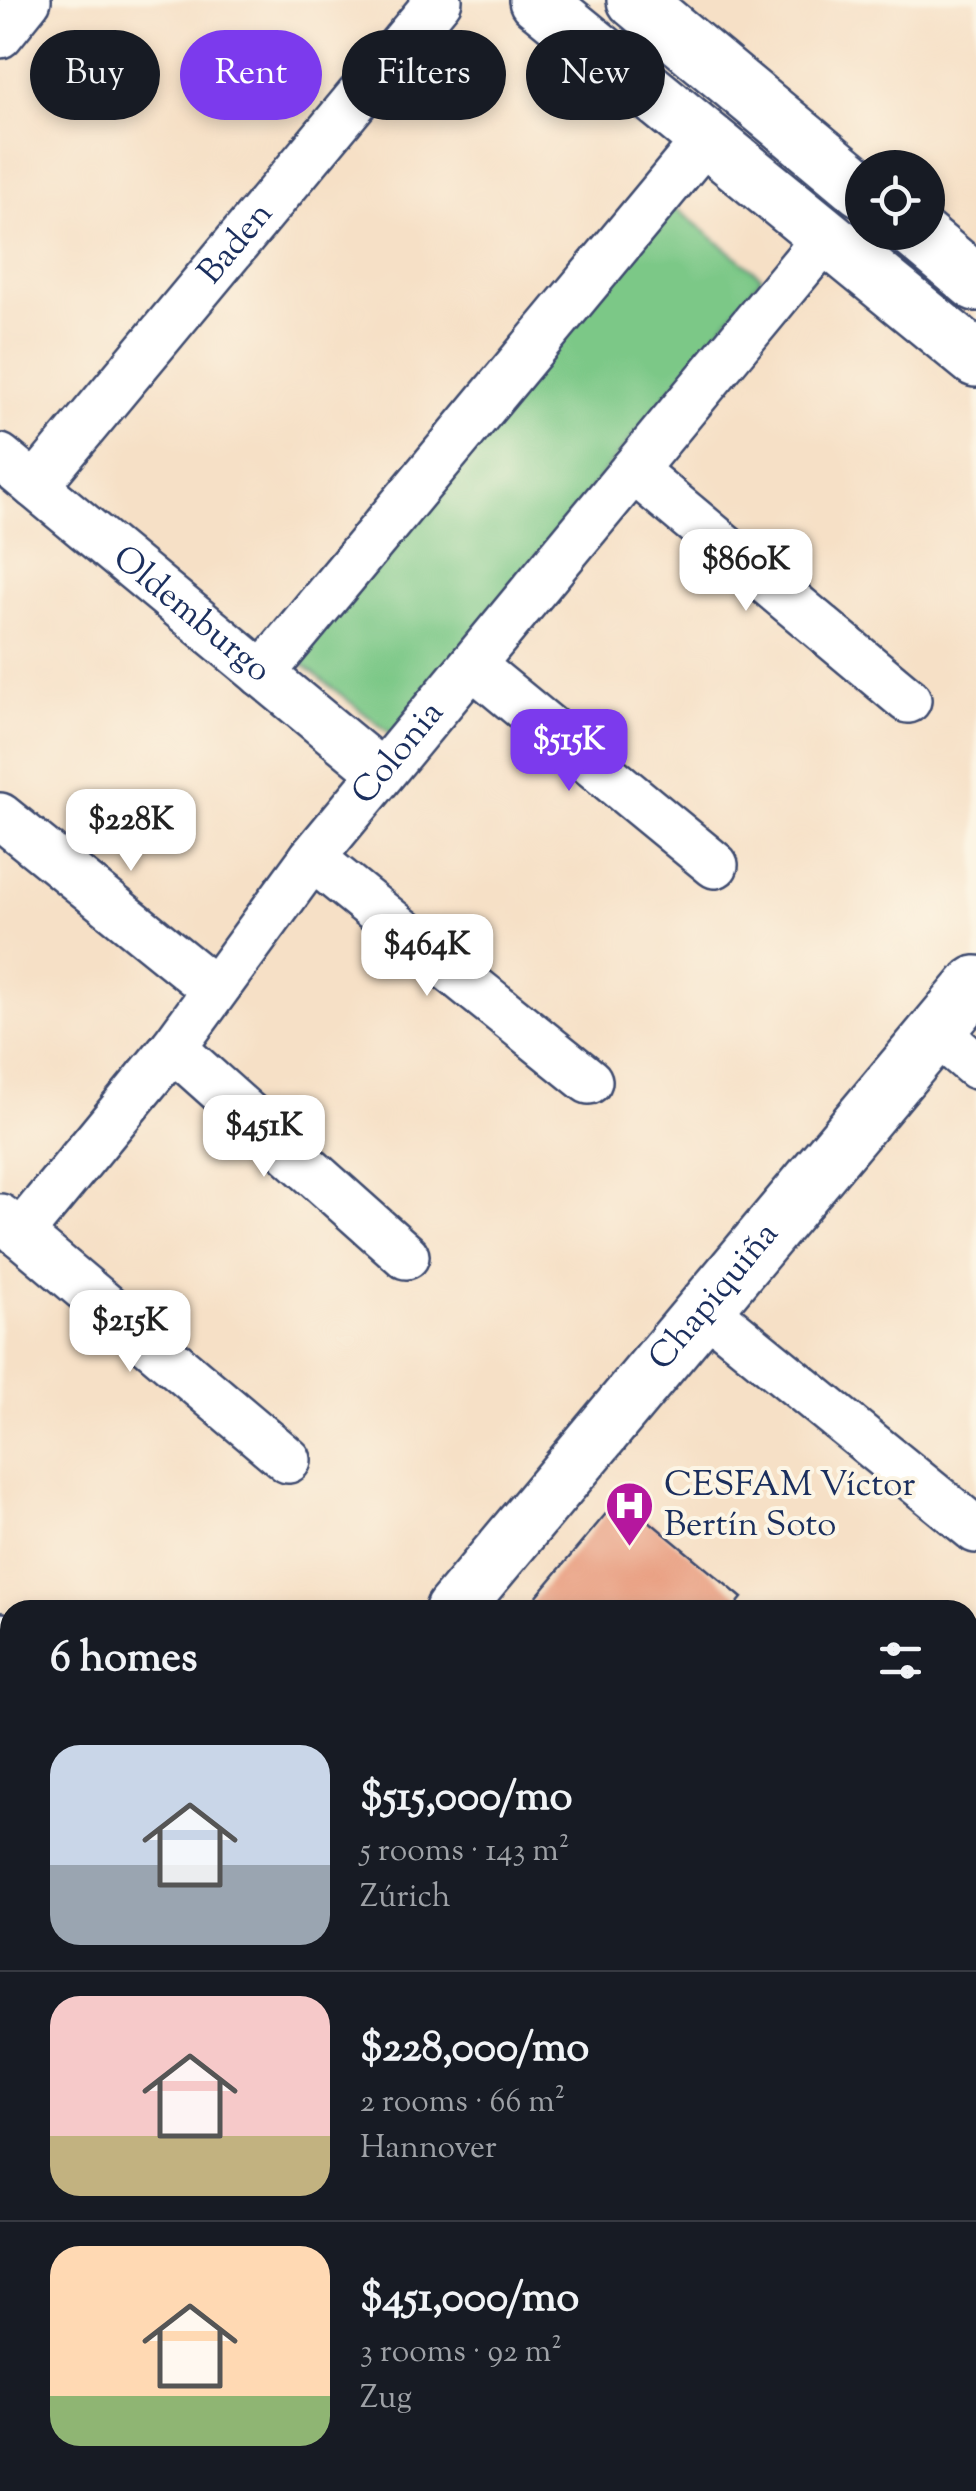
<!DOCTYPE html>
<html lang="en">
<head>
<meta charset="utf-8">
<style>
	body { margin:0; font-family:"Sorts Mill Goudy",serif; background:#20242c; color:#f1f3f6; height:100vh; display:flex; flex-direction:column; font-size:38px; white-space:nowrap }
	* { box-sizing:border-box; margin:0 }
	p { font-size:32px; color:#9ea1a6 }
	.icon { flex:none; width:55px; height:55px; fill:none; stroke:currentColor; stroke-width:2; stroke-linecap:round; stroke-linejoin:round }
	.map { position:relative; flex:1; overflow:hidden }
	.drawer { position:absolute; left:0px; top:1600px; width:978px; height:892px; display:flex; flex-direction:column; background:#171b24; border-radius:30px 30px 0 0; box-shadow:0 5px 15px #0003 }
	.drawer>* { flex:none }
	.hud { position:absolute; left:30px; top:30px; width:918px; height:90px; display:flex; gap:20px }
	.fabs { position:absolute; left:845px; top:150px; display:grid; gap:20px }
	.fabs a { display:grid; place-items:center; width:100px; height:100px; border-radius:50%; background:#171b24; box-shadow:0 5px 15px #0003; font-size:50px }
	.price { position:absolute; translate:-50% -85px; padding:0 22px; border-radius:20px; background:#fff; color:#222; font-size:32px; line-height:65px; filter:drop-shadow(0 2px 5px #0008) }
	.price::after { content:''; position:absolute; left:50%; top:60px; width:30px; height:22px; margin-left:-15px; background:inherit; clip-path:polygon(0 0,100% 0,50% 100%) }
	.price.active { background:#7c3aed; color:#fff }
	ul { padding:0; list-style:none }
	li { display:flex; align-items:center; gap:30px; height:250px; padding:0 50px }
	li+li { border-top:2px solid #363941 }
	li span { display:grid; place-items:center; flex:none; width:280px; height:200px; border-radius:30px; color:#555 }
	li>.icon { margin-inline-start:auto }
	span .icon { width:120px; height:120px; fill:#fffc; stroke-width:1 }
	li b { font-size:42px }
	h2 { display:flex; justify-content:space-between; align-items:center; height:120px; padding:0 50px; font-size:42px }
	.tag { padding:0 35px; border-radius:45px; background:#171b24; box-shadow:0 5px 15px #0003; font-size:35px; line-height:90px }
	.tag.active { background:#7c3aed; color:#fff }
	.map>svg:first-child { display:block }
	.green { fill:#7bc887; stroke:#4b7c72; stroke-width:2.5 }
	.building { fill:#e9a285 }
	.lines { fill:none; stroke-linecap:round; stroke-linejoin:round }
	.minor-casing { stroke:#3c4a6e; stroke-width:50 }
	.tertiary-casing { stroke:#3c4a6e; stroke-width:60 }
	.minor { stroke:#fff; stroke-width:45 }
	.tertiary { stroke:#fff; stroke-width:55 }
	.labels { text-anchor:middle; dominant-baseline:central; stroke-width:8; stroke-linejoin:round; paint-order:stroke }
	.street-label { font-size:35px; fill:#1b2f5e; stroke:#fcf5e5 }
	.poi-label { font-size:35px; fill:#1b2f5e; stroke:#fcf5e5; text-anchor:start }
</style>
</head>
<body>
<div class="map">
<svg width="976" height="2491" viewBox="0 0 976 2491">
	<rect width="100%" height="100%" fill="#fcf5e5"/>
	<filter id="ink" filterUnits="userSpaceOnUse"><feTurbulence type="fractalNoise" baseFrequency=".01" numOctaves="2"/><feDisplacementMap in="SourceGraphic" scale="20" xChannelSelector="R" yChannelSelector="G"/><feConvolveMatrix kernelMatrix="1 2 1 2 8 2 1 2 1" color-interpolation-filters="sRGB"/></filter>
	<filter id="wash" filterUnits="userSpaceOnUse"><feTurbulence type="fractalNoise" baseFrequency=".0048" numOctaves="4" result="noise"/><feDisplacementMap in="SourceGraphic" scale="40" xChannelSelector="R" yChannelSelector="G"/><feGaussianBlur stdDeviation="2.25" result="paint"/><feColorMatrix in="noise" values="0 0 0 0 0 0 0 0 0 0 0 0 0 0 0 0 0 1.4 0 .05"/><feComposite in="paint" operator="in"/></filter>
	<g filter="url(#wash)">
		<rect width="100%" height="100%" fill="#f6e0c6"/>
		<g class="green">
			<path d="M658,194L762,277L392,735L287,652Z"/>
			<path d="M10,2247V2477L0,2469V2259Z"/>
			<path d="M293,2482L303,2491H27L17,2483Z"/>
		</g>
		<g id="blocks">
			<g class="building">
				<path d="M620,1497L742,1598L732,1610H525Z"/>
				<path d="M976,1840V2048L968,2041V1850Z"/>
			</g>
		</g>
	</g>
	<g filter="url(#ink)">
		<use href="#blocks" fill-opacity="0" stroke="#3c4a6e" stroke-width="2.5"/>
		<g class="lines">
			<defs>
				<g id="minor">
					<path d="M0,35L28,0"/>
					<path id="s1" d="M0,457L382,773"/>
					<path d="M633,470L908,700"/>
					<path id="s2" d="M35,486L439,0"/>
					<path d="M472,665L715,865"/>
					<path d="M262,674L706,139"/>
					<path d="M0,816L214,989"/>
					<path d="M312,858L589,1081"/>
					<path d="M936,1032L976,1066"/>
					<path d="M173,1048L406,1256"/>
					<path d="M0,1217L288,1460"/>
					<path id="s3" d="M20,1234L173,1048L312,858L826,237"/>
					<path d="M706,1310L976,1530"/>
					<path d="M0,1636L10,1645"/>
					<path d="M0,2031L10,2040"/>
					<path d="M968,2407L976,2397"/>
					<path d="M968,2455L976,2462"/>
					<path d="M358,2482L369,2491"/>
					<path d="M0,2490L1,2491"/>
					<path d="M398,2491L404,2482"/>
					<path d="M897,2491L904,2482"/>
				</g>
				<g id="tertiary">
					<path d="M537,0L976,359"/>
					<path d="M635,0L862,189"/>
					<path d="M915,232L976,283"/>
					<path id="s4" d="M453,1610L976,984"/>
					<path d="M0,2172L10,2156"/>
				</g>
			</defs>
			<use href="#minor" class="minor-casing"/>
			<use href="#tertiary" class="tertiary-casing"/>
			<use href="#minor" class="minor"/>
			<use href="#tertiary" class="tertiary"/>
		</g>
	</g>
	<defs>
		<symbol id="hospital-pin" viewBox="-11 -11 22 30"><path d="M0 17L-7.5 6A9.5 9.5 0 1 1 7.5 6Z" fill="#b5179e" stroke="#fcf5e5"/><path d="M-5-5h3v3.5h4V-5h3V5h-3V1.5h-4V5h-3Z" fill="#fff"/></symbol>
	</defs>
	<g fill-rule="evenodd">
		<use href="#hospital-pin" x="602" y="1478" width="55" height="75"/>
	</g>
	<g class="labels">
		<g class="street-label">
			<text stroke="none"><textPath href="#s2" startOffset="315">Baden</textPath></text>
			<text stroke="none"><textPath href="#s1" startOffset="248">Oldemburgo</textPath></text>
			<text stroke="none"><textPath href="#s3" startOffset="612">Colonia</textPath></text>
			<text stroke="none"><textPath href="#s4" startOffset="408">Chapiquiña</textPath></text>
		</g>
		<g class="poi-label">
			<text x="664" y="1486">CESFAM Víctor<tspan x="664" dy="40">Bertín Soto</tspan></text>
		</g>
	</g>
</svg>
<div class="fabs">
<a><svg class="icon" aria-label="locate" viewBox="0 0 24 24"><circle cx="12" cy="12" r="6"/><path d="M12 2v4M12 18v4M2 12h4M18 12h4"/></svg></a>
</div>
<b class="price" style="left:746px;top:614px">$860K</b>
<b class="price active" style="left:569px;top:794px">$515K</b>
<b class="price" style="left:131px;top:874px">$228K</b>
<b class="price" style="left:427px;top:999px">$464K</b>
<b class="price" style="left:264px;top:1180px">$451K</b>
<b class="price" style="left:130px;top:1375px">$215K</b>
<div class="hud">
<a class="tag">Buy</a>
<a class="tag active">Rent</a>
<a class="tag">Filters</a>
<a class="tag">New</a>
</div>
<section class="drawer">
<h2>6 homes<svg class="icon" aria-label="filters" viewBox="0 0 24 24"><path d="M4 7h16M4 17h16"/><circle cx="9" cy="7" r="2"/><circle cx="15" cy="17" r="2"/></svg></h2>
<ul>
<li><span style="background:linear-gradient(#c9d6e8 60%,#9aa5b1 0)"><svg class="icon" aria-label="home" viewBox="0 0 24 24"><path d="M3 11l9-7 9 7M6 9v11h12V9"/></svg></span><div><b>$515,000/mo</b><p>5 rooms · 143 m²</p><p>Zúrich</p></div></li>
<li><span style="background:linear-gradient(#f6c9c9 70%,#c2b280 0)"><svg class="icon" aria-label="home" viewBox="0 0 24 24"><path d="M3 11l9-7 9 7M6 9v11h12V9"/></svg></span><div><b>$228,000/mo</b><p>2 rooms · 66 m²</p><p>Hannover</p></div></li>
<li><span style="background:linear-gradient(#ffd9b3 75%,#8fb573 0)"><svg class="icon" aria-label="home" viewBox="0 0 24 24"><path d="M3 11l9-7 9 7M6 9v11h12V9"/></svg></span><div><b>$451,000/mo</b><p>3 rooms · 92 m²</p><p>Zug</p></div></li>
</ul>
</section>
</div>
</body>
</html>
